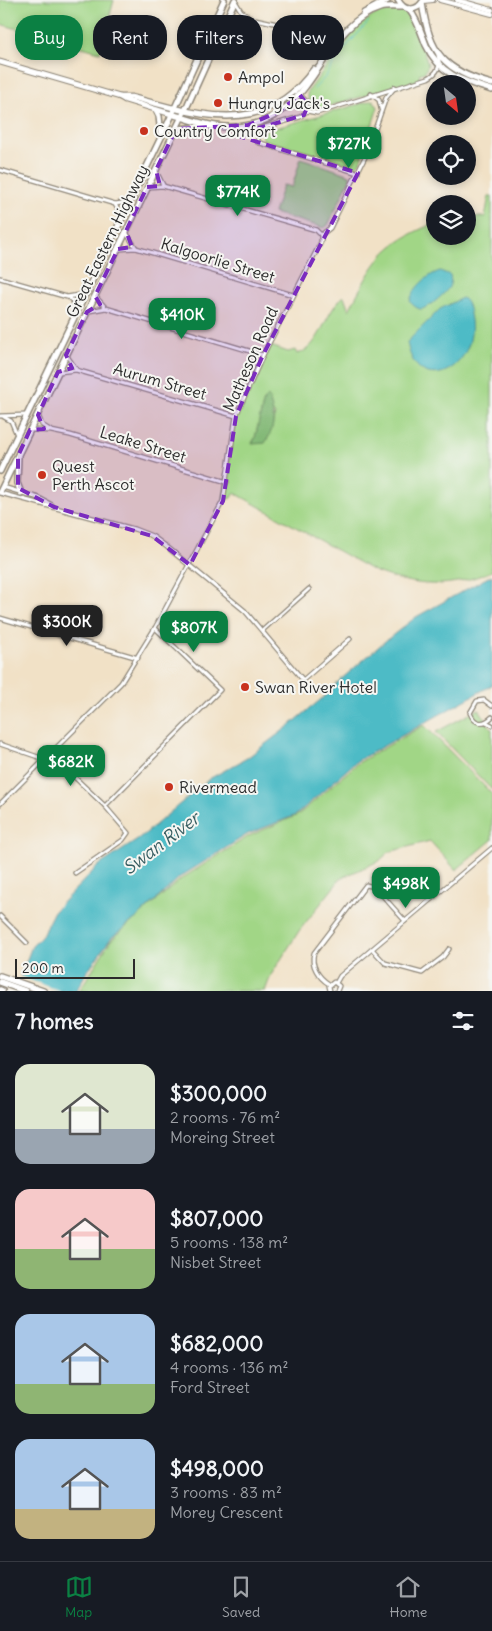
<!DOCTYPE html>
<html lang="en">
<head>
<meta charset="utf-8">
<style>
	body { margin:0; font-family:Delius,sans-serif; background:#20242c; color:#f1f3f6; height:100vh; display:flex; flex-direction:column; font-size:19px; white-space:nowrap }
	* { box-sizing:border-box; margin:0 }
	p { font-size:16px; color:#9ea1a6 }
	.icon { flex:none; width:28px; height:28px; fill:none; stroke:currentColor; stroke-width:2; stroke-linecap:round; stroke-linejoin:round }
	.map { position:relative; height:991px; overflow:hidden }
	.sheet { display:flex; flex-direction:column; background:#171b24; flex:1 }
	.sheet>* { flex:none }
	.guide { position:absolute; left:15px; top:15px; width:462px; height:45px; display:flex; gap:10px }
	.needle { width:32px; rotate:151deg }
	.buttons { position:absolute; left:426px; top:75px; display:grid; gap:10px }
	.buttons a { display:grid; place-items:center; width:50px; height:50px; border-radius:50%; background:#171b24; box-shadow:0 2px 8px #0003; font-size:25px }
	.scale { position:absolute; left:15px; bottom:12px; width:120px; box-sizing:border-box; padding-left:5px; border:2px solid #2b2b2b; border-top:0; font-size:14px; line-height:18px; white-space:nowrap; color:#2b2b2b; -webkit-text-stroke:4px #f6f6f2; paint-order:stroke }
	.price { position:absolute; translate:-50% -42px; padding:0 11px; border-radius:10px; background:#0b8043; color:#fff; font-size:16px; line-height:32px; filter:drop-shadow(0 1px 2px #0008) }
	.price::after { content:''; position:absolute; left:50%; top:30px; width:15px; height:11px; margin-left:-8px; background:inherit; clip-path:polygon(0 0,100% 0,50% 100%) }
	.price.selected { background:#222; color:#fff }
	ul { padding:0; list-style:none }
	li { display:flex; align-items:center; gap:15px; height:125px; padding:0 15px }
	li span { display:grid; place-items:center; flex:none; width:140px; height:100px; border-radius:15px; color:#555 }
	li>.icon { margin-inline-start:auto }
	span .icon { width:60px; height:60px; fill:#fffc; stroke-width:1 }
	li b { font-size:21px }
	h2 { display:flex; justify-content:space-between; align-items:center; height:60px; padding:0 15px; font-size:21px }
	.pill { padding:0 18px; border-radius:20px; background:#171b24; box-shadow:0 2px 8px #0003; font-size:18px; line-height:45px }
	.pill.selected { background:#0b8043; color:#fff }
	.tab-bar { display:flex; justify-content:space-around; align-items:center; height:70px; border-top:1px solid #363941; background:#171b24; font-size:14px; color:#9ea1a6 }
	.tab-bar a { display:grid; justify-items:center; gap:2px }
	.tab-bar .selected { color:#0b8043 }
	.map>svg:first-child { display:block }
	.green { fill:#a1d686; stroke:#668058; fill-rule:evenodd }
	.forest { fill:#80b773; stroke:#56714f }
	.water { fill:#4dbbc6; stroke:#3c7378 }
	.pier { fill:#f1e1c6 }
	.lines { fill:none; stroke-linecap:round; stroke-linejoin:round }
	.stream { stroke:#4dbbc6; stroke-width:1 }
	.minor-casing { stroke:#8e8678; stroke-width:5.5 }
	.tertiary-casing { stroke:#8e8678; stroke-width:6 }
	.secondary-casing { stroke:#8e8678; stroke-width:7 }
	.primary-casing { stroke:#8e8678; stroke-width:8 }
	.trunk-casing { stroke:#8e8678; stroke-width:8 }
	.motorway-casing { stroke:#8e8678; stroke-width:8 }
	.minor { stroke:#fff; stroke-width:3 }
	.tertiary { stroke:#fff; stroke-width:4 }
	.secondary { stroke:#fff; stroke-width:4.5 }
	.primary { stroke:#fff; stroke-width:5 }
	.trunk { stroke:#fff; stroke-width:5 }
	.motorway { stroke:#fff; stroke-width:5.5 }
	.marked { fill:#7b2cbf; fill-opacity:0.2; stroke:#7b2cbf; stroke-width:4; stroke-dasharray:10 6; stroke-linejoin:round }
	.poi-dot { fill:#c8321e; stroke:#f6f6f2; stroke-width:2 }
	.labels { text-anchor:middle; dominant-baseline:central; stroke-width:4; stroke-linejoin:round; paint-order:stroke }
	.poi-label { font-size:16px; fill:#2b2b2b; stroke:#f6f6f2; text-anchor:start }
	.street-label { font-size:16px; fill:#2b2b2b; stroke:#f6f6f2 }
	.water-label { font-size:18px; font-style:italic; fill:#375d61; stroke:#f6f6f2 }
</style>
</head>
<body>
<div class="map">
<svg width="492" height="991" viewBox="0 0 492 991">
	<rect width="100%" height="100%" fill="#f6f6f2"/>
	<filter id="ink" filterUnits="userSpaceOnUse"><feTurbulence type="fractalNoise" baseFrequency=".02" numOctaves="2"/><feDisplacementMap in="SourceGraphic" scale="10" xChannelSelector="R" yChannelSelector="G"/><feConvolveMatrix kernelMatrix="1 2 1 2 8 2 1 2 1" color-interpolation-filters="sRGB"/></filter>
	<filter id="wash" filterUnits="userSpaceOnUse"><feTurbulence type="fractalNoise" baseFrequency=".0096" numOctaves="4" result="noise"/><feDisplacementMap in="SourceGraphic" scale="20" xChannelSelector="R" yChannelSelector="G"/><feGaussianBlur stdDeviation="1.12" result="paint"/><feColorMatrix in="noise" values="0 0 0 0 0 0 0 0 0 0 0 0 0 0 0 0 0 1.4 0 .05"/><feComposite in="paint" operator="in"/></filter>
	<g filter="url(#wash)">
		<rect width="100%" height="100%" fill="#f1e1c6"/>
		<g class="green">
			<path d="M0,0H114L100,52L0,24Z"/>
			<path d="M388,9L406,12L418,31L428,65L425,72L419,74L420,80L312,111L307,94L309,90C332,60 351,21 388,9Z"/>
			<path d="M373,100L378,107L360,162L356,166L264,140L261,135L265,131Z"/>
			<path d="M301,158L350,175V179L328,225L324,228L274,213L283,185L292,187Z"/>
			<path d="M489,196H492V571C450,589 417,588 374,571L235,493L232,498L223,501L236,416L268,345L288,352L295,350L297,354C321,348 324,312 344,296L349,310C375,261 381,245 435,223V236H468V217H485ZM264,400L275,415L269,436L252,443L255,438Z"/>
			<path d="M479,709L492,730V790L436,732Z"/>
			<path d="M424,725L492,794V840L456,870L430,841L389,852L379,861L341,878L299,931L271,975L265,991H195L178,985L161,991H79L111,940L181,879L249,836L298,815L358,763Z"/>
		</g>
		<path class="forest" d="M268,396C275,415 276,426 265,443L252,444L255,438L264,400Z"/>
		<g class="water">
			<path d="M440,271L450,275C451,280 451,283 449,287C446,293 427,310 420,309C416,308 413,305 410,302C412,289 427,275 440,271Z"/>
			<path d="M462,298C468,301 469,308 470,314C482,368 417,402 407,342L440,309Z"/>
			<path d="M492,575V685L357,761L296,815L248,834L180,877L139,916L111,938L85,975L76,991H15L32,946L41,937L54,911L98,866L139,839L209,779L247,758L289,726L331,691L338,682L384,642L416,617Z"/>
		</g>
		<path class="pier" d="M19,976L61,991H13Z"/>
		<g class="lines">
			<path class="stream" d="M314,89L326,76L338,56L369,21"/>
		</g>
	</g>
	<g filter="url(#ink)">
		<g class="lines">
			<defs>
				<g id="minor">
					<path d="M235,1L241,11L250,17"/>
					<path d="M228,17C248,14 318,33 335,45"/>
					<path d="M298,93L307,102V111L300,117L262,128L257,142L358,173"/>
					<path d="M371,94L379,100L381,109"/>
					<path d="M307,111L317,113L428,78C438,73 441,65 438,55"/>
					<path d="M0,170L115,204L129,202"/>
					<path d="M156,171L163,185"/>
					<path d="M148,187L163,186L316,230L321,235"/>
					<path d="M115,204L122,218"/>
					<path d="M126,232L136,248"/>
					<path d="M321,235L330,228L366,155L386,98L395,87"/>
					<path d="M119,249L136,248L293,295"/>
					<path d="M0,278L67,297L85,294"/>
					<path d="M95,296L106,308"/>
					<path d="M68,297L73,301L76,312"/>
					<path d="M89,311L106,308L263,355"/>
					<path d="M67,356L76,369"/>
					<path d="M59,372L76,370L236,416"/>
					<path d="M38,415L42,425L50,430"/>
					<path d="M0,416L27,415"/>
					<path d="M4,417L11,421L17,435"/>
					<path d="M30,430L51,431L70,435L227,482"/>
					<path d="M3,487L39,498L52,505"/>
					<path d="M0,493L134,529L152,536L167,547L245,611L303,680L350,639"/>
					<path d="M0,618L138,658"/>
					<path d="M263,630L309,589"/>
					<path d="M492,706L484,700L477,701L470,713C475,725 484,725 492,717"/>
					<path d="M486,722L492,725"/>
					<path d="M0,744L44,759"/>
					<path d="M50,754L105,806L128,833L123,840L75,873"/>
					<path d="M0,804L121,683L155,628L223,501L236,416L263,355L321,242V235"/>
					<path d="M105,806L220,690L155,628"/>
					<path d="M0,916L27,943"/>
					<path d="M372,949L385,963L422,973L443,957L449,949"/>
					<path d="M336,983L340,976L492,848"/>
					<path d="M329,984C319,978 310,965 314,953L366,885L375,887L405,921"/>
					<path d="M330,991L329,986L334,982L339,986L337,991"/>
				</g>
				<g id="tertiary">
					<path d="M440,0L492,14"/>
					<path d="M457,0L492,10"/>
					<path d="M423,1L433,0"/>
				</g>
				<g id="secondary">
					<path d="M0,62L120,97L125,100L171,114"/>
					<path d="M120,97H131L173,108"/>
				</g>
				<g id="primary">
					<path d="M398,0C404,12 417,12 424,0"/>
					<path d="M422,3C430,54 443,70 492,84"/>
					<path d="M409,9C418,21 421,32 426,45C440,75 463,81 492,90"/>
					<path d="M364,13L388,0"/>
					<path d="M173,108C230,123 277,121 314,69"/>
					<path d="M171,114C189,119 208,127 227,127C316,130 317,27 380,8C387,6 395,7 402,7"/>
				</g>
				<g id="trunk">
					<path d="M156,110L159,116L161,136"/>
					<path d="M176,129L214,126"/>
					<path d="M18,457L17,483L21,493"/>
					<path d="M0,471L169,121L224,0"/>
					<path d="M0,492L188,104L235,0"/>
				</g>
				<g id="motorway">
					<path d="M0,976L43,991"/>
					<path d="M0,982L25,991"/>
					<path d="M0,990L2,991"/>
				</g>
			</defs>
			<use href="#minor" class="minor-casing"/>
			<use href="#tertiary" class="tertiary-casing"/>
			<use href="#secondary" class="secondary-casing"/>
			<use href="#primary" class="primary-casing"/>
			<use href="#trunk" class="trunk-casing"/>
			<use href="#motorway" class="motorway-casing"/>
			<use href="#minor" class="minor"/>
			<use href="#tertiary" class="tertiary"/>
			<use href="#secondary" class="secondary"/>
			<use href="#primary" class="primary"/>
			<use href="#trunk" class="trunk"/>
			<use href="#motorway" class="motorway"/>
		</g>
	</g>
	<path class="marked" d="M300,95L308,105L304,115L235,135L358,173L263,355L236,416L223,501L190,565L152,536L54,507L18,488V456L30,430L44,429L38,415L58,372L72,368L66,355L87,312L100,304L95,296L118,249L132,247L126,231L147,187L160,186L156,170L176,129L248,125L278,112Z"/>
	<g class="poi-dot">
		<circle cx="228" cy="77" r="5"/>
		<circle cx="218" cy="103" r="5"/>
		<circle cx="144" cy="131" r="5"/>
		<circle cx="42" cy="475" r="5"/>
		<circle cx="245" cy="687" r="5"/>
		<circle cx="169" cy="787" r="5"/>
	</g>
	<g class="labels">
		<g class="poi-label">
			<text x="238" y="77">Ampol</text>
			<text x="228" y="103">Hungry Jack's</text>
			<text x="154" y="131">Country Comfort</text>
			<text x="52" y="466">Quest<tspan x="52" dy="18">Perth Ascot</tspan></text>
			<text x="255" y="687">Swan River Hotel</text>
			<text x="179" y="787">Rivermead</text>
		</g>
		<g class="street-label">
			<text transform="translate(107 241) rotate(-64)">Great Eastern Highway</text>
			<text transform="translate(218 260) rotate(17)">Kalgoorlie Street</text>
			<text transform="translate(250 359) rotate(-66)">Matheson Road</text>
			<text transform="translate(160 381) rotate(16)">Aurum Street</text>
			<text transform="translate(143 444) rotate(17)">Leake Street</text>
		</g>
		<g class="water-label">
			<text transform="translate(161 843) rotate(-37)">Swan River</text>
		</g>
	</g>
</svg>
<div class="buttons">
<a><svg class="needle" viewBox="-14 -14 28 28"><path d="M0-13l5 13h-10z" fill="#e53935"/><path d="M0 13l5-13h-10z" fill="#9ea1a6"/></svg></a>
<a><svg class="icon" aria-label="locate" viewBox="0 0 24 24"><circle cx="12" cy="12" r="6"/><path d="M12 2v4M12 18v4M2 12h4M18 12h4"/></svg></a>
<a><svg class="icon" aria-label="layers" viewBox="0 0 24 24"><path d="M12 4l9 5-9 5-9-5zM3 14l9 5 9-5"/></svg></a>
</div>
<div class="scale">200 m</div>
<b class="price" style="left:349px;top:169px">$727K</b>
<b class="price" style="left:238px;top:217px">$774K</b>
<b class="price" style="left:182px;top:340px">$410K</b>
<b class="price selected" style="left:67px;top:647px">$300K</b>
<b class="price" style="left:194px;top:653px">$807K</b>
<b class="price" style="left:71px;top:787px">$682K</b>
<b class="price" style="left:406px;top:909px">$498K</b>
<div class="guide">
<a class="pill selected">Buy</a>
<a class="pill">Rent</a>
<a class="pill">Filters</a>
<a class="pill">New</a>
</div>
</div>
<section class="sheet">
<h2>7 homes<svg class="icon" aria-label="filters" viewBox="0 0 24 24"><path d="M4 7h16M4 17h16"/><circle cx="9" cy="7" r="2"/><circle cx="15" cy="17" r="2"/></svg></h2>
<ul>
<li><span style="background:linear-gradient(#dfe7d0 65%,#9aa5b1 0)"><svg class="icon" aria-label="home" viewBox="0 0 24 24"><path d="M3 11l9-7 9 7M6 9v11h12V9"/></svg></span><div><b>$300,000</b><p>2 rooms · 76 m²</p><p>Moreing Street</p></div></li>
<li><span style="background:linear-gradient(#f6c9c9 60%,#8fb573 0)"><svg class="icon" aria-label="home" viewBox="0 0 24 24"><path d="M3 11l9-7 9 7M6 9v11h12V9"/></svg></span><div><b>$807,000</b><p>5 rooms · 138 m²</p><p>Nisbet Street</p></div></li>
<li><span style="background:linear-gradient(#a9c7e8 70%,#8fb573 0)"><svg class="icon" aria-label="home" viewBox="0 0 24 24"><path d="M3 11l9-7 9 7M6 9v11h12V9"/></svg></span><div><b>$682,000</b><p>4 rooms · 136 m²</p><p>Ford Street</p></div></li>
<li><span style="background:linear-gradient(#a9c7e8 70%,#c2b280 0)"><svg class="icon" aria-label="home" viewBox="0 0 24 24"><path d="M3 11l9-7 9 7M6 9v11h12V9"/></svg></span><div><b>$498,000</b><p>3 rooms · 83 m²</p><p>Morey Crescent</p></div></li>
</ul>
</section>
<nav class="tab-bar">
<a class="selected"><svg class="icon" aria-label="map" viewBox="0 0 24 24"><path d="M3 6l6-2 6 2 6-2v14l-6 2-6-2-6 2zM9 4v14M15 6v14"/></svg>Map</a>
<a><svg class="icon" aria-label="saved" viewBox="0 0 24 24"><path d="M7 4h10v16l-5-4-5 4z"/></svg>Saved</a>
<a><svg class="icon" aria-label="home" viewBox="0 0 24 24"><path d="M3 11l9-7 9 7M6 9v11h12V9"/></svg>Home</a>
</nav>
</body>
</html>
